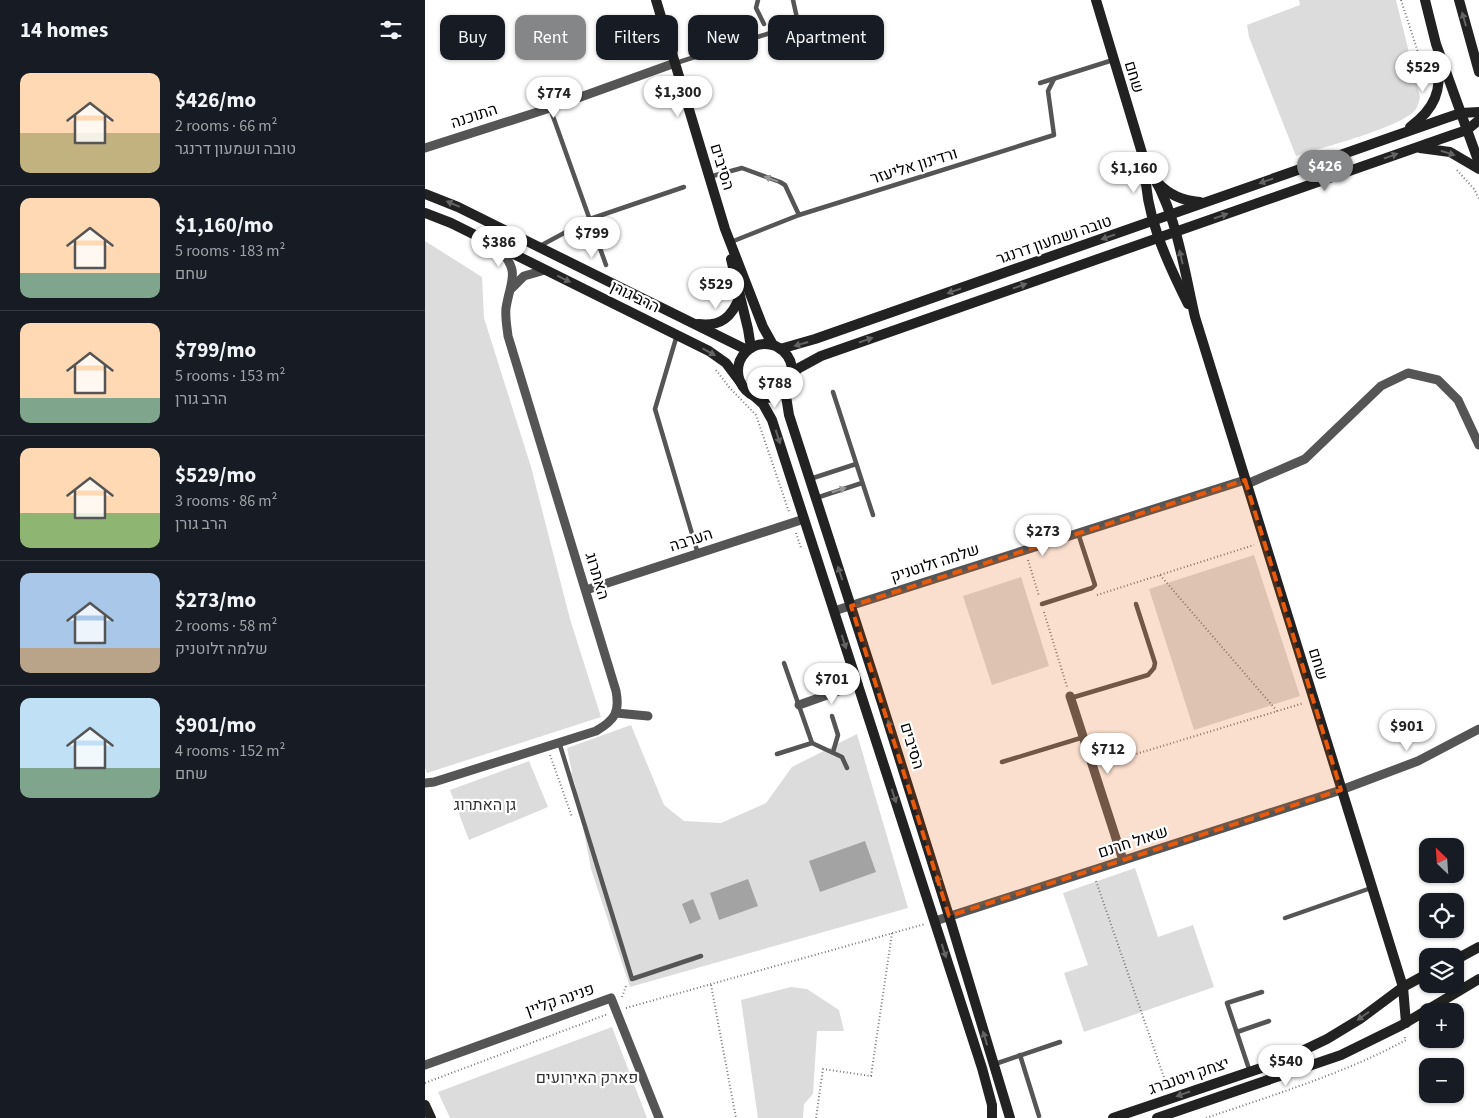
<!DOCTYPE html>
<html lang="en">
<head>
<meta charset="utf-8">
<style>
	body { margin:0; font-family:"Source Sans 3",Heebo,sans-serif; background:#20242c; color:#f1f3f6; height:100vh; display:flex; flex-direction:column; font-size:19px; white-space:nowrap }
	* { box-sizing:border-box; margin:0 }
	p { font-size:16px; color:#9ea1a6 }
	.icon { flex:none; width:28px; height:28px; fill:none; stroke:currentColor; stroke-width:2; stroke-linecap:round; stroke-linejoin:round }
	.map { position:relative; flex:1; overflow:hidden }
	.details { display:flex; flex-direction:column; background:#171b24; width:425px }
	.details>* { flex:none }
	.hud { position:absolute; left:15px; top:15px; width:475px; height:45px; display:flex; gap:10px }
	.needle { width:32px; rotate:335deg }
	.fabs { position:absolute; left:994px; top:838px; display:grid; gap:10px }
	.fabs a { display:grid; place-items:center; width:45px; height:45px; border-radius:10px; background:#171b24; box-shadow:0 1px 4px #0004; font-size:25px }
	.price { position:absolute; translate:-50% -42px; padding:0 11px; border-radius:18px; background:#fff; color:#222; font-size:16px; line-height:32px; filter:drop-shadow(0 1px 2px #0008) }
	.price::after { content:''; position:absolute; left:50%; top:30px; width:15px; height:11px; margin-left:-8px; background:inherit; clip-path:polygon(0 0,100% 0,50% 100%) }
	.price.selected { background:#858687; color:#fff }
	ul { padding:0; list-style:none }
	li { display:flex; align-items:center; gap:15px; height:125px; padding:0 20px }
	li+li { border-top:1px solid #363941 }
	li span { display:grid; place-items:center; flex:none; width:140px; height:100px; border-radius:10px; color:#555 }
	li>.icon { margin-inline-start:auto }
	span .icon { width:60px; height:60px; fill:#fffc; stroke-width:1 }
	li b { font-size:21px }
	h2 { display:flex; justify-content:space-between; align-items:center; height:60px; padding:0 20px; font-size:21px }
	.pill { padding:0 18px; border-radius:10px; background:#171b24; box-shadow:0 1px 4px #0004; font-size:18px; line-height:45px }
	.pill.selected { background:#858687; color:#fff }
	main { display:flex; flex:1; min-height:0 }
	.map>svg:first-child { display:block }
	.green { fill:#dcdcdc }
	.water { fill:#a3a3a3 }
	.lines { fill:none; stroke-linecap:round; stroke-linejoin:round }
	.path { stroke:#777; stroke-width:2; stroke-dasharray:1 2.5; stroke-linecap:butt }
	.lane { stroke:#555; stroke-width:4.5 }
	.street { stroke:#555; stroke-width:9 }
	.secondary { stroke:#222; stroke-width:10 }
	.oneway { fill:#646464 }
	.oneway2 { fill:#999 }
	.marked { fill:#e8590c; fill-opacity:0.2; stroke:#e8590c; stroke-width:4; stroke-dasharray:10 6; stroke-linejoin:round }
	.labels { text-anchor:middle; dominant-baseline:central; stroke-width:4.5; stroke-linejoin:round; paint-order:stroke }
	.street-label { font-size:16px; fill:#000; stroke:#fff }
	.park-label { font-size:16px; fill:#333; stroke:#fff }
</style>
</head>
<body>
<main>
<section class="details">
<h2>14 homes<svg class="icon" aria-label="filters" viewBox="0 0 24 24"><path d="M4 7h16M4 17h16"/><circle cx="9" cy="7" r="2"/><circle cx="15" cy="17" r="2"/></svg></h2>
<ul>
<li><span style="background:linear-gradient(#ffd9b3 60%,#c2b280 0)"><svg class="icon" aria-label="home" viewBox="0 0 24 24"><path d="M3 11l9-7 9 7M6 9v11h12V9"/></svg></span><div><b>$426/mo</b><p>2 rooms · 66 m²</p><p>טובה ושמעון דרנגר</p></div></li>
<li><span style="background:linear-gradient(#ffd9b3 75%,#7fa58c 0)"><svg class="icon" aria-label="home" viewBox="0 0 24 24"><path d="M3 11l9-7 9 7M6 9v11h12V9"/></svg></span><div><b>$1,160/mo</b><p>5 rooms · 183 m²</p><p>שחם</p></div></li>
<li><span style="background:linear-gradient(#ffd9b3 75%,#7fa58c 0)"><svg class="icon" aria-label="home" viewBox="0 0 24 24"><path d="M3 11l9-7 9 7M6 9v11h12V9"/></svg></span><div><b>$799/mo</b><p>5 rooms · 153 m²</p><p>הרב גורן</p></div></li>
<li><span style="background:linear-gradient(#ffd9b3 65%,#8fb573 0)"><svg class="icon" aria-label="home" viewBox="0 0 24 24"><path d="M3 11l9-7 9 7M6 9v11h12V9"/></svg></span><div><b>$529/mo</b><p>3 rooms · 86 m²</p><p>הרב גורן</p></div></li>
<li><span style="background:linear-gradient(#a9c7e8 75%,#b9a48a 0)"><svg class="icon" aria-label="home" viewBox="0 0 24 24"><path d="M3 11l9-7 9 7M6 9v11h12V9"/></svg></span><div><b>$273/mo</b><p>2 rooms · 58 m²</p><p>שלמה זלוטניק</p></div></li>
<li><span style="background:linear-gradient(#bfe0f5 70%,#7fa58c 0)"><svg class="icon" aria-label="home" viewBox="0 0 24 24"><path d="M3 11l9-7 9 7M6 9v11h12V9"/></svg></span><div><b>$901/mo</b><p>4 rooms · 152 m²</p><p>שחם</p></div></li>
</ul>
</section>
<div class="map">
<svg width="1054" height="1118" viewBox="0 0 1054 1118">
	<rect width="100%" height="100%" fill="#fff"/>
	<g class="green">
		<path d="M874,0H971L995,97C994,101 993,106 991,109C979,127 895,148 871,156L824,37L822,25L875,5Z"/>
		<path d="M0,241L57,277L59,318L106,467L145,619L176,717L2,773L0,768Z"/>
		<path d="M829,555L875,696L769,730L724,589Z"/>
		<path d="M596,577L624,666L567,685L538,596Z"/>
		<path d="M206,725L239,805L259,821L296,823L341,803L367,767L432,734L483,908L205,987L166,869L150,784L146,773L147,772L142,748Z"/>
		<path d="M104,761L123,807L44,840L25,790Z"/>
		<path d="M710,868L733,937L768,925L789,987L659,1032L639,973L663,965L638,893Z"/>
		<path d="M366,987L382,989L414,1010L419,1031H392L388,1094L379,1104L378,1118H333L316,1000Z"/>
		<path d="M187,1027L222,1118H25L13,1092Z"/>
	</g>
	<g class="water">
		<path d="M440,841L451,872L395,892L384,861Z"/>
		<path d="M323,879L333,906L294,920L285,893Z"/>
		<path d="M268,899L276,919L265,924L257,904Z"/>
	</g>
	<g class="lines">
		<g class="path">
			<path d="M976,0L1002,80"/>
			<path d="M1032,170L1049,189L1054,199"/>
			<path d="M291,370L304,387L331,415L364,512"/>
			<path d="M371,533L376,548"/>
			<path d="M603,560L614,596"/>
			<path d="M735,575L852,711"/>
			<path d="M672,595L829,545"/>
			<path d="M619,612L642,687"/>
			<path d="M125,755L147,817"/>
			<path d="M678,764L879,703"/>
			<path d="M671,881L743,1089"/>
			<path d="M286,985L311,1118"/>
			<path d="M197,997L201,986"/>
			<path d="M201,1008L500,924"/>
			<path d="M0,1083L183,1014"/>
			<path d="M391,1118L398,1069L446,1076L467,933"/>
			<path d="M781,1118C848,1095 918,1074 981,1040L979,1036"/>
		</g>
		<g class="lane">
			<path d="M333,0L331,8L339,24"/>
			<path d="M251,63L364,27L372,18L368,0"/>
			<path d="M615,83L688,60"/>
			<path d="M125,108L181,265"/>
			<path d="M284,177L317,168L355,182L360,185L374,215"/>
			<path d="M306,242L374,215L629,135L623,91L629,79"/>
			<path d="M115,246L165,219L259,187"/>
			<path d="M252,335L230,409L273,554"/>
			<path d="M408,392L448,515"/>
			<path d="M385,479L431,464"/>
			<path d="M391,498L437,483"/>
			<path d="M617,604L667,588L670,585L653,533"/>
			<path d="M359,663L387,743"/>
			<path d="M646,698L723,675L729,668L730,663L711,604"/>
			<path d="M407,716L413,735L408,752"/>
			<path d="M134,742L207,979L276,956"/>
			<path d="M352,754L387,743L417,757L422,768"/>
			<path d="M577,762L659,737"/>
			<path d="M860,918L946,888"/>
			<path d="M812,1032L844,1021"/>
			<path d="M595,1055L614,1116"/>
			<path d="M570,1064L635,1042"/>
			<path d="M825,1072L802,1003L837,992"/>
		</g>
		<g class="street">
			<path d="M0,148L125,108L250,63"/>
			<path d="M87,288L99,276L120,270"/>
			<path d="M822,484L880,459L956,386L983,373L1013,380L1033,400L1054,445"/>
			<path d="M161,590L379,519"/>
			<path d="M409,611L820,480"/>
			<path d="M645,696L698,860"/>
			<path d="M374,705L433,684"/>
			<path d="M191,713L223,716"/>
			<path d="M0,783L9,782L171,731C190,720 195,712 191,691L83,336C82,327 80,318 81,308C86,278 96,273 73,247"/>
			<path d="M510,921L916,790L993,761L1054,729"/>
			<path d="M0,1065L186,998L234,1118"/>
		</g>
		<g class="secondary">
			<path d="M231,0L300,229L338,327L348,345"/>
			<path d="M671,0L720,163C719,213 741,260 763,304"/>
			<path d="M1000,0L1011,44L1054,163"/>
			<path d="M1034,0L1054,72"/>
			<path d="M985,127C1010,109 1017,90 1013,60"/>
			<path d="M995,148L1025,152L1054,169"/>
			<path d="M720,163C751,207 758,265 770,317L978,987L981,1023"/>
			<path d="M733,183C745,196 759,201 775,202"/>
			<path d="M0,194L33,207L322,350"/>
			<path d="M0,213L26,223L284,351L301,363L316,383"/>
			<path d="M306,259L323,329L326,348"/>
			<path d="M273,324C296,327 307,317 315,296"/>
			<circle cx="340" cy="371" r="27"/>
			<path d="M355,349L390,339L1021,118L1036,113L1054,112"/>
			<path d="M366,375L374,368L396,356L1027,135L1042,130L1054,120"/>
			<path d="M364,384L361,396L364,415L451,684L524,916L585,1118"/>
			<path d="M329,396L338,404L347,420L557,1068L567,1105V1118"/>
			<path d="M1030,960L1054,947"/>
			<path d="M0,1105L6,1118"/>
			<path d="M688,1118L854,1062L902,1039L935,1019L978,987L1002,974"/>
			<path d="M732,1118L916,1055L977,1025L1054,979"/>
		</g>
	</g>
	<defs><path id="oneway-solid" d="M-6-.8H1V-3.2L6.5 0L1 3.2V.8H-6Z" transform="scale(1.25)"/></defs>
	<g class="oneway">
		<use href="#oneway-solid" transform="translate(1039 19) rotate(-106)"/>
		<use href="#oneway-solid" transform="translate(1023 153) rotate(18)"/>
		<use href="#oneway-solid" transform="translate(966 156) rotate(-19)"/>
		<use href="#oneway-solid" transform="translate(841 181) rotate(161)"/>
		<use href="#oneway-solid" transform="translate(28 204) rotate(-157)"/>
		<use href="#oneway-solid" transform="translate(796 216) rotate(-19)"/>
		<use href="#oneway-solid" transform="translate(683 237) rotate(161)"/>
		<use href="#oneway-solid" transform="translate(756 257) rotate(-103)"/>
		<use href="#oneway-solid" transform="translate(139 279) rotate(26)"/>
		<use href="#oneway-solid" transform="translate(595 286) rotate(-19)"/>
		<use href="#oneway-solid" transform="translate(529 291) rotate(161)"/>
		<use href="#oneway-solid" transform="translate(441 340) rotate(-19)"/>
		<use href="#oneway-solid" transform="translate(376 344) rotate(164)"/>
		<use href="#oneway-solid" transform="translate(284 352) rotate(29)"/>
		<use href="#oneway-solid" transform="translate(353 437) rotate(72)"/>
		<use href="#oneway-solid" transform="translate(415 573) rotate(-108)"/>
		<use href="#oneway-solid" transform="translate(419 642) rotate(72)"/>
		<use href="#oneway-solid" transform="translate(465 727) rotate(-107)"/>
		<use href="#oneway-solid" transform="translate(469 796) rotate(72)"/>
		<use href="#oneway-solid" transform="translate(514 882) rotate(-107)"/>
		<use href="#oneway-solid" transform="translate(519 951) rotate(72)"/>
		<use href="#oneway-solid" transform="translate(938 1016) rotate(145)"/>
		<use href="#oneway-solid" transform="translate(560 1038) rotate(-107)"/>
		<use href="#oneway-solid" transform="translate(758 1094) rotate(161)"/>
	</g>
	<g class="oneway2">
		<use href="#oneway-solid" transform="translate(346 179) rotate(-160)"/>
		<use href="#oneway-solid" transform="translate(414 490) rotate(-18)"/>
	</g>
	<path class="marked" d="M820,480L916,790L524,916L426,606Z"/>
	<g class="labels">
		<g class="street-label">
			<text transform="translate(709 77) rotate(73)">שחם</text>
			<text transform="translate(49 116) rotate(-18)">התוכנה</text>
			<text transform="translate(489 166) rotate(-17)">ורדינון אליעזר</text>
			<text transform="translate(297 167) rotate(73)">הסיבים</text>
			<text transform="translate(629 240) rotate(-19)">טובה ושמעון דרנגר</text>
			<text transform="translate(210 297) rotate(26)">הרב גורן</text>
			<text transform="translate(266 540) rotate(-18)">הערבה</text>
			<text transform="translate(510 563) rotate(-18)">שלמה זלוטניק</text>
			<text transform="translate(172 576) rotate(73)">האתרוג</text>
			<text transform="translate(893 664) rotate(73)">שחם</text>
			<text transform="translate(487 746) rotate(73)">הסיבים</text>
			<text transform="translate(708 842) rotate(-18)">שאול חרנם</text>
			<text transform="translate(135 1000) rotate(-19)">פנינה קליין</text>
			<text transform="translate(764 1076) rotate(-19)">יצחק ויטנברג</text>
		</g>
		<g class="park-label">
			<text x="60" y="805">גן האתרוג</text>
			<text x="162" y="1078">פארק האירועים</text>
		</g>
	</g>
</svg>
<div class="fabs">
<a><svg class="needle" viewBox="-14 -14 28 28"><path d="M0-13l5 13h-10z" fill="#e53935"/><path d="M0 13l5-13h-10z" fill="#9ea1a6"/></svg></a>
<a><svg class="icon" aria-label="locate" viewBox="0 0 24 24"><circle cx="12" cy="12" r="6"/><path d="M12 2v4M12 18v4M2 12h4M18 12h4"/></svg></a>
<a><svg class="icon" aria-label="layers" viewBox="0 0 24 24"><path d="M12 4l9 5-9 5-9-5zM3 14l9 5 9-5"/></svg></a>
<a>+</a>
<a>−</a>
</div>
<b class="price" style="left:998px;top:93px">$529</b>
<b class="price" style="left:253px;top:118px">$1,300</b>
<b class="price" style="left:129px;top:119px">$774</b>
<b class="price selected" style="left:900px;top:192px">$426</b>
<b class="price" style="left:709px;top:194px">$1,160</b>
<b class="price" style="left:167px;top:259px">$799</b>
<b class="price" style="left:74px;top:268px">$386</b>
<b class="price" style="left:291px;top:310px">$529</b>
<b class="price" style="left:350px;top:409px">$788</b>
<b class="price" style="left:618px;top:557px">$273</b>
<b class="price" style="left:407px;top:705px">$701</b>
<b class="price" style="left:982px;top:752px">$901</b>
<b class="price" style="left:683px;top:775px">$712</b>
<b class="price" style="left:861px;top:1087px">$540</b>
<div class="hud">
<a class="pill">Buy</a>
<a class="pill selected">Rent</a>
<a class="pill">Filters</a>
<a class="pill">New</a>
<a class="pill">Apartment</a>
</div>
</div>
</main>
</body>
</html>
